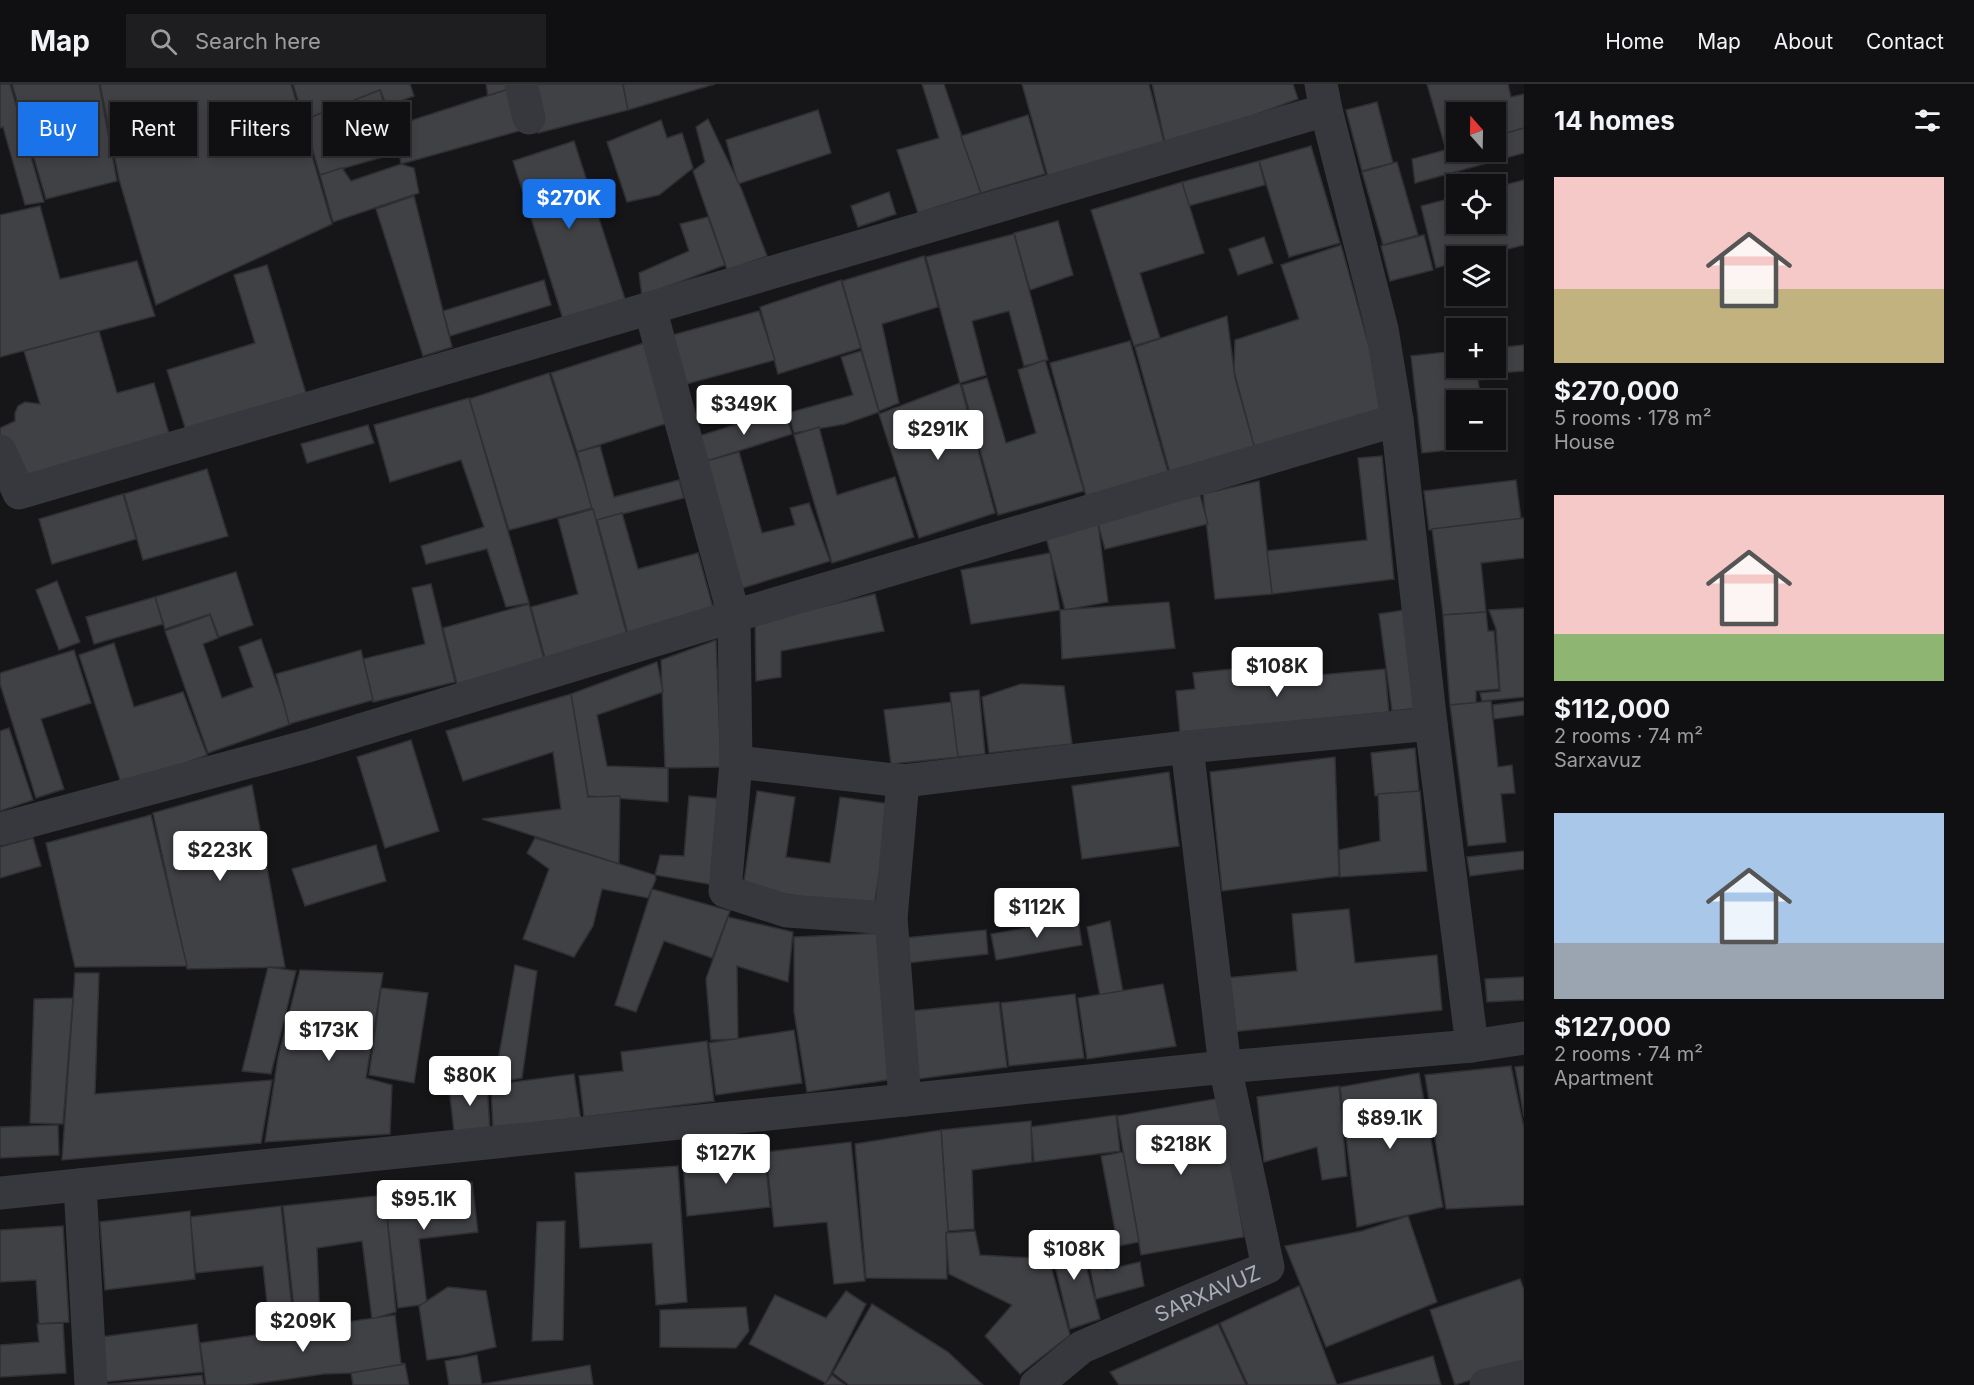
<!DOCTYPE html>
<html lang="en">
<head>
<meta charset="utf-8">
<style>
	body { margin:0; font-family:Inter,sans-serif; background:#1e1e20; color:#f1f3f6; height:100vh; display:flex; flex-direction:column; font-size:22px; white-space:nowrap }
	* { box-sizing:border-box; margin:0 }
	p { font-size:20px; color:#9c9d9f }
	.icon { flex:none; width:33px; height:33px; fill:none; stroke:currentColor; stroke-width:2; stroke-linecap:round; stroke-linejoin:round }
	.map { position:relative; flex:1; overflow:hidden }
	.panel { display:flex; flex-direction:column; background:#101012; width:450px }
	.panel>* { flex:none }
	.top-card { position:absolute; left:18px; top:18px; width:570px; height:54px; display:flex; gap:12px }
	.needle { width:39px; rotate:340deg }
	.controls { position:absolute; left:1446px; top:18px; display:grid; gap:12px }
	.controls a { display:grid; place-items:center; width:60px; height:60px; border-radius:0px; background:#101012; box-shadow:0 3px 9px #0003,0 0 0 2px #303032; font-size:30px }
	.price { position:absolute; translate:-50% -51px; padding:0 14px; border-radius:6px; background:#fff; color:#222; font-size:20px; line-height:39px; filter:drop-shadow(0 2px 3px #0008) }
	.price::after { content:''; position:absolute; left:50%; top:36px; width:18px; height:14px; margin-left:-9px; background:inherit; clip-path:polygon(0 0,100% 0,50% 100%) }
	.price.selected { background:#1a73e8; color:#fff }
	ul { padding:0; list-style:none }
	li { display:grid; align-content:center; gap:12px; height:318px; padding:0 30px }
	li span { display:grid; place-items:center; height:186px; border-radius:0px; color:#555 }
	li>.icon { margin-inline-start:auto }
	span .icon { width:108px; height:108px; fill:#fffc; stroke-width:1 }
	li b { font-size:26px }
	h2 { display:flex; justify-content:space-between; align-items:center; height:72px; padding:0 30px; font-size:26px }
	.chip { padding:0 21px; border-radius:0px; background:#101012; box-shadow:0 3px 9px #0003,0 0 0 2px #303032; font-size:21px; line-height:54px }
	.chip.selected { background:#1a73e8; color:#fff }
	header { display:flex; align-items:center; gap:36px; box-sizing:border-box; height:84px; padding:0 30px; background:#101012; border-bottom:2px solid #303032 }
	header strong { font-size:28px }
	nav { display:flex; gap:33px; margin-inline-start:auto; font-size:21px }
	.search { width:420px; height:54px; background:#1e1e20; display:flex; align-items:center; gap:15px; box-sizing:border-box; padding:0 21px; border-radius:0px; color:#9c9d9f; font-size:22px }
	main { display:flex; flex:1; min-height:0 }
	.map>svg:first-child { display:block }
	.building { fill:#404145; stroke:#303034; stroke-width:1.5 }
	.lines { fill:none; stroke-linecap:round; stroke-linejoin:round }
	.minor { stroke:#37383d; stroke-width:33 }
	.labels { text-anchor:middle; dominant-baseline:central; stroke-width:4.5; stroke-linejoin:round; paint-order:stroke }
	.street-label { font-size:21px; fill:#a8adb8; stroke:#111113 }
</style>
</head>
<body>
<header>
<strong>Map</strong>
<div class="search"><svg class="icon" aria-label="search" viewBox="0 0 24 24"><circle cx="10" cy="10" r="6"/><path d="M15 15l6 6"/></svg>Search here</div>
<nav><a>Home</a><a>Map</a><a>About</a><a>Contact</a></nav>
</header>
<main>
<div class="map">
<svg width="1524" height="1301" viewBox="0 0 1524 1301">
	<rect width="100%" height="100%" fill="#161618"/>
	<g class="building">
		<path d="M0,0H10L44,118L25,121L3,43L0,44Z"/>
		<path d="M12,0H99L117,97L46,115Z"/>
		<path d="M100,0H291L332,140L156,221L119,95Z"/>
		<path d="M293,0H410L414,12L387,22L380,6L304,36Z"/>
		<path d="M486,0H511L512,4L488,12Z"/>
		<path d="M527,0H623L628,26L538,49Z"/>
		<path d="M623,0H715L628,26Z"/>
		<path d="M922,0H944L981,109L918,129L897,66L939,54Z"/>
		<path d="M1022,0H1149L1165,62L1048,93Z"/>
		<path d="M1152,0H1293L1298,15L1166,63Z"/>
		<path d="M1427,0H1508L1511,13L1524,10V44L1496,52V28H1456V63L1446,66Z"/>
		<path d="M512,4L526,45L401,80L394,42Z"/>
		<path d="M380,6L397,69L320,91L304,36Z"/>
		<path d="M1377,18L1393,79L1362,87L1346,26Z"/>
		<path d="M818,26L831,69L738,100L726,56Z"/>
		<path d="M1028,31L1045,90L981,109L961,52Z"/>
		<path d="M708,35L741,104L767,172L727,186L693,87L705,78L696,43Z"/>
		<path d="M661,36L667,54L682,49L693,84L659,111L627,118L607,58Z"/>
		<path d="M1524,44V69L1415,99L1412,75L1456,63V68H1496V52Z"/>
		<path d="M574,57L625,215L563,235L513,77Z"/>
		<path d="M1311,62L1340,159L1289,173L1259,77Z"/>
		<path d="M1259,77L1265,101L1188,122L1182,98Z"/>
		<path d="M1397,78L1418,151L1383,161L1362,88Z"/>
		<path d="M401,80L414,84L419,109L333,138L320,91L342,84L351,97Z"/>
		<path d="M1524,96V161L1480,172H1456V178L1436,184L1421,122L1456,113V140H1496V103Z"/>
		<path d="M1182,98L1204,169L1140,189L1160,254L1134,262L1091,126Z"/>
		<path d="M889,108L896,130L858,143L851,122Z"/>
		<path d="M414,112L452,263L423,272L376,125Z"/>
		<path d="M40,122L60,195L137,177L155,232L0,273V131Z"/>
		<path d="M708,133L725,181L642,212L639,189L689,167L680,140Z"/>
		<path d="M1058,137L1073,191L1030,206L1014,149Z"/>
		<path d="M1014,150L1048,276L1024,282L1009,227L972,237L986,291L960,299L926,173Z"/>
		<path d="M1424,151L1433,186L1390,197L1381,162Z"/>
		<path d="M1264,153L1273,179L1238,191L1229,165Z"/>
		<path d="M1341,161L1388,330L1255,367L1234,287L1235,256L1299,235L1281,181Z"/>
		<path d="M924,172L938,223L882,240L899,319L879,327L842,197Z"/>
		<path d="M267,181L308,316L188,353L167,286L255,259L234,191Z"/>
		<path d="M544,196L551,221L450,252L443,227Z"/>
		<path d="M841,196L861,264L778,290L760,223Z"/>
		<path d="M759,227L775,276L679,302L669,252Z"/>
		<path d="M1227,232L1235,294L1255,365L1170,389L1135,263Z"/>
		<path d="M99,247L117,309L154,299L170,353L19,399L0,350V344L15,337V329L18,322L25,318L40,320L24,267Z"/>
		<path d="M1130,257L1168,388L1086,412L1050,279Z"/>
		<path d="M647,258L674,337L577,368L551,289Z"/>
		<path d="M1524,261V287L1500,289L1497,264Z"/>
		<path d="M1496,262L1500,294L1478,296L1481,316H1456V356H1485L1486,362L1422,369L1411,272L1456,267V284H1496Z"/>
		<path d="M861,267L879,328L845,340L794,349L788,329L853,311L841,273Z"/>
		<path d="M1045,276L1084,407L998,431L962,301L987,294L1006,359L1036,349L1018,286Z"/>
		<path d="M549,289L593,424L509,446L469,315Z"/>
		<path d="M960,299L995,429L919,454L879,330Z"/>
		<path d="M469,314L529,519L506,523L487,465L426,480L421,462L484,443L461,376L390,398L374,341Z"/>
		<path d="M784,325L792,350L704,378L696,353Z"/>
		<path d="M368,341L374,359L307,379L301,360Z"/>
		<path d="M819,343L837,411L895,393L914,453L832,479L794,351Z"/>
		<path d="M600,362L614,413L679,396L684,414L595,437L577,368Z"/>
		<path d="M739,368L762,449L795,441L790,424L809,419L830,477L733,507L699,379Z"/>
		<path d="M1382,372L1394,495L1272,510L1266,467L1367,456L1358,374Z"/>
		<path d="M207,385L228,452L143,476L124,410Z"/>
		<path d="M1516,396L1521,435L1429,446L1424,407Z"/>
		<path d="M1259,397L1272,510L1215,515L1203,410Z"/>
		<path d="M123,410L136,455L52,480L39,435Z"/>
		<path d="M1200,411L1208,440L1105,465L1097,436Z"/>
		<path d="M593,425L628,555L546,578L531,523L578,510L558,435Z"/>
		<path d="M622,429L638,485L698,469L715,531L629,554L597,436Z"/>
		<path d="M1524,434V474L1481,479L1486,528L1443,531L1432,445Z"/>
		<path d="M1098,439L1108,518L1065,526L1046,453Z"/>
		<path d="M1050,469L1060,526L971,540L961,486Z"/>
		<path d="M236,488L253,541L219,553L210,530L165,545L155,513Z"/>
		<path d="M57,497L80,558L59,566L36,506Z"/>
		<path d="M431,500L455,598L373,618L363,575L425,560L412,504Z"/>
		<path d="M875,510L884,547L781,567V593L756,597L755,539Z"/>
		<path d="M155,513L163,540L94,560L86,533Z"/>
		<path d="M1169,518L1175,564L1062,575L1060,526Z"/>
		<path d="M529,520L544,575L457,600L443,544Z"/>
		<path d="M1524,524V613L1482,617L1480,609L1500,607L1496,545L1489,526Z"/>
		<path d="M1404,526L1418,624L1392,627L1379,530Z"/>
		<path d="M1486,528L1488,547H1494L1499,605L1476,607V619L1450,621L1443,531Z"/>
		<path d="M210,531L218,554L203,560L222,614L253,603L239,563L261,555L291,640L208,669L165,547Z"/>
		<path d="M716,556L721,683L665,684L661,576Z"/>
		<path d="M114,559L134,623L183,608L207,671L122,702L79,571Z"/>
		<path d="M74,566L91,619L41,635L64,705L36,714L0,600V589Z"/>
		<path d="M361,566L373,616L289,640L276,590Z"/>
		<path d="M657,578L663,608L597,631L607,682L668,684V718L588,712L571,610Z"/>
		<path d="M1283,580L1285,594L1385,585L1389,628L1180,649L1176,607L1195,605L1193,589Z"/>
		<path d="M1021,600L1064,602L1072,660L989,669L982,613Z"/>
		<path d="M979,606L985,670L957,673L950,609Z"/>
		<path d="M571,610L588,713L620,712L619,780L482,735L561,725L553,668L463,697L446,647Z"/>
		<path d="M1491,617L1498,683L1512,681L1515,709L1501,710L1506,758L1468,762L1450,621Z"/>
		<path d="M1524,617V631L1494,635L1493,621Z"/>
		<path d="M951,618L958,673L891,680L884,626Z"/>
		<path d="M9,644L33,716L0,727V647Z"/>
		<path d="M411,656L439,747L385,764L357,673Z"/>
		<path d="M1415,664L1419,707L1375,712L1371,669Z"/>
		<path d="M1335,673L1339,792L1222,807L1210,688Z"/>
		<path d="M1169,688L1179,762L1082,775L1072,702Z"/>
		<path d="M252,701L285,883L187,885L153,729Z"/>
		<path d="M757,707L795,713L786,773L830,779L840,713L890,720L874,823L743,804Z"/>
		<path d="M1420,707L1427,787L1340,793L1339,766L1380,757L1378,710Z"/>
		<path d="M689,712L722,715L714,801L655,791L660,771L684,772Z"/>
		<path d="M151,731L187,882L75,883L46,759Z"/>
		<path d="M33,754L41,782L0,794V763Z"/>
		<path d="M535,754L655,791L656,795L648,814L602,805L593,842L574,873L523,855L549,785L527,769Z"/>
		<path d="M376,761L386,797L305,822L292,785Z"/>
		<path d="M1524,767V785L1470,792L1467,773Z"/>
		<path d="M652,805L730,827L712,874L664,857L636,928L615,921Z"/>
		<path d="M1349,825L1355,879L1437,871L1442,926L1231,948L1225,894L1297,887L1292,830Z"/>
		<path d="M728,833L793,848L788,898L737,882L738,955L711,956L706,895Z"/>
		<path d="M1078,835L1082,861L996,876L991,850Z"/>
		<path d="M1110,837L1123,908L1100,912L1087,843Z"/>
		<path d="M986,846L988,870L907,879L904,854Z"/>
		<path d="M882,849L901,994L807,1008L794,928V853Z"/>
		<path d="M515,881L537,887L522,994L494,999Z"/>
		<path d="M268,883L296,887L271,990L242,987Z"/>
		<path d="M300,886L383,889L366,994L392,1001L390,1050L265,1058L278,973Z"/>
		<path d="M75,889H99L95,1010L272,996L261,1059L62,1076Z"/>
		<path d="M1524,893V916L1487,918L1485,895Z"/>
		<path d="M1163,900L1176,962L1087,975L1078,914Z"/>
		<path d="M381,904L428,909L414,999L369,991Z"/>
		<path d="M1075,910L1084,974L1009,982L1001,919Z"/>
		<path d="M73,914L63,1040L30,1039L34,915Z"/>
		<path d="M999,918L1007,983L918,995L911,927Z"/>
		<path d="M794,946L802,999L716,1011L709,959Z"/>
		<path d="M707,957L714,1017L584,1033L579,992L623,987L621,968Z"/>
		<path d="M1511,982L1524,1044V1121L1446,1125L1425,991Z"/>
		<path d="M1524,982V1033L1515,983Z"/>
		<path d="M1419,989L1443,1123L1357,1143L1340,1003Z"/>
		<path d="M574,990L581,1037L493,1047L491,1001Z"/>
		<path d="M487,998L490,1046L454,1047L449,1004Z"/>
		<path d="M1339,1002L1347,1092L1322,1096L1317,1063L1264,1078L1257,1013Z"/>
		<path d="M1220,1014L1244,1153L1141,1171L1117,1032Z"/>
		<path d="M1116,1031L1120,1067L1034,1078L1031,1043Z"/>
		<path d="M1031,1037L1032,1078L972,1086L974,1145L948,1147L941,1046Z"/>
		<path d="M58,1041L59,1071L0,1074V1043Z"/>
		<path d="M941,1046L948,1147L946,1149L947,1195L866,1194L855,1060Z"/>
		<path d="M851,1058L865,1197L834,1200L827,1138L774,1143L766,1068Z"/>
		<path d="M1123,1068L1139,1158L1118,1162L1101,1072Z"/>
		<path d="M765,1071L770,1123L687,1132L683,1078Z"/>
		<path d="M678,1082L687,1218L656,1221L652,1159L580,1164L575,1089Z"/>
		<path d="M472,1098L478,1148L419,1155L427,1220L398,1224L384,1109Z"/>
		<path d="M385,1111L396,1228L372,1235L362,1157L317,1164L320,1239L296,1243L283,1122Z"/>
		<path d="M281,1122L294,1243L270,1246L263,1182L196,1189L190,1133Z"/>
		<path d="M190,1127L195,1195L105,1206L100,1138Z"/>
		<path d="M1408,1132L1437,1218L1326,1263L1285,1162L1362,1147Z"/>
		<path d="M565,1137L563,1256L532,1257L537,1138Z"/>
		<path d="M63,1142L69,1238L39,1240L36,1196L0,1198V1146Z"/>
		<path d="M975,1147L980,1171L1049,1175L1070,1251L1020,1290L985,1252L1012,1221L949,1190L946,1149Z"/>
		<path d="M1078,1151L1100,1235L1070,1245L1049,1157Z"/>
		<path d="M1098,1163L1106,1186L1140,1178L1144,1202L1096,1215L1087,1168Z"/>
		<path d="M1520,1195L1524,1206V1279L1455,1301L1430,1226Z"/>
		<path d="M1299,1202L1337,1301H1248L1220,1239Z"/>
		<path d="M448,1203L486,1207L496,1263L462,1271L427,1276L419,1222Z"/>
		<path d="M846,1207L866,1220L826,1299L749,1260L775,1211L826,1234Z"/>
		<path d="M872,1220L948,1268L983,1301H849L833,1289Z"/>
		<path d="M746,1223L749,1247L736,1264L660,1263V1226Z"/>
		<path d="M395,1231L401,1279L405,1280L351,1289L324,1290L246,1301H206L200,1259Z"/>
		<path d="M63,1239L66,1289L0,1293V1261L39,1258L37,1240Z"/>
		<path d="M197,1240L203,1288L104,1298L101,1253Z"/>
		<path d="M1218,1240L1246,1301H1119L1110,1288Z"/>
		<path d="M477,1271L482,1301H449L445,1277Z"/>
		<path d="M1433,1272L1441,1301H1337Z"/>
		<path d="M405,1280L409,1301H353L351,1289Z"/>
		<path d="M590,1281L593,1301H483V1300Z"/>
		<path d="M202,1291L204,1301H101Z"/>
		<path d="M832,1291L845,1301H824Z"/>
	</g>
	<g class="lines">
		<g class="minor">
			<path d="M521,0L529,34"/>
			<path d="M1326,26L1382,245L1397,336L1431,640L1472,962"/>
			<path d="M1397,336L734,532L736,678L903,697L1187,663L1431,640"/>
			<path d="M0,367L19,409L1326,26L1321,0"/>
			<path d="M736,678L725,807L787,827L891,834L905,1016"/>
			<path d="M0,745L308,662L734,532L650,224"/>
			<path d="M891,834L903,697"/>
			<path d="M80,1101L91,1301"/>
			<path d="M0,1109L1225,983L1472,962L1524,954"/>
			<path id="s1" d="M1036,1301L1082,1263L1268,1183L1225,983L1187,663"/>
			<path d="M1486,1301L1524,1292"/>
		</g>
	</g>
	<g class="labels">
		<g class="street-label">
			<text stroke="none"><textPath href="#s1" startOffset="196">SARXAVUZ</textPath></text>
		</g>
	</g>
</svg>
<div class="controls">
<a><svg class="needle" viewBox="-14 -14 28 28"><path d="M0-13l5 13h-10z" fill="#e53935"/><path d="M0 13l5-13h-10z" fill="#9c9d9f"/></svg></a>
<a><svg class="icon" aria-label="locate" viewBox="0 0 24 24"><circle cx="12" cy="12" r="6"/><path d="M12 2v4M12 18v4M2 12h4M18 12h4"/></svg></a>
<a><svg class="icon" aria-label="layers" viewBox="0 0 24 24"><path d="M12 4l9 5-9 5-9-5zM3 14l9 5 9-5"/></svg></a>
<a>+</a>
<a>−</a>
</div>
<b class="price selected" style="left:569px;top:146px">$270K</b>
<b class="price" style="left:744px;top:352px">$349K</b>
<b class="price" style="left:938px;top:377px">$291K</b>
<b class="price" style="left:1277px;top:614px">$108K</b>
<b class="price" style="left:220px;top:798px">$223K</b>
<b class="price" style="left:1037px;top:855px">$112K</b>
<b class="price" style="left:329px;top:978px">$173K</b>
<b class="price" style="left:470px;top:1023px">$80K</b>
<b class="price" style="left:1390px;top:1066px">$89.1K</b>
<b class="price" style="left:1181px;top:1092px">$218K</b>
<b class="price" style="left:726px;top:1101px">$127K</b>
<b class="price" style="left:424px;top:1147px">$95.1K</b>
<b class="price" style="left:1074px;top:1197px">$108K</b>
<b class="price" style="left:303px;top:1269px">$209K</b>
<div class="top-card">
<a class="chip selected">Buy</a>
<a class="chip">Rent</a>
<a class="chip">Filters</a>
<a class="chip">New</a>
</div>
</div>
<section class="panel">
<h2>14 homes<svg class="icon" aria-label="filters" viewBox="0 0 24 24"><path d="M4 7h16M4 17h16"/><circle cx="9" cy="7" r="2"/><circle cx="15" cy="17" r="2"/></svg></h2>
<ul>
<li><span style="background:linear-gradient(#f6c9c9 60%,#c2b280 0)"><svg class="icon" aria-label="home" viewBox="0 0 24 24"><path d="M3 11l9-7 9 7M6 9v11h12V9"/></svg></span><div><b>$270,000</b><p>5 rooms · 178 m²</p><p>House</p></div></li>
<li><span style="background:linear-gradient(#f6c9c9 75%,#8fb573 0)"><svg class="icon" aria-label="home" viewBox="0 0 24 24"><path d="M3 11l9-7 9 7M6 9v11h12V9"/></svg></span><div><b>$112,000</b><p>2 rooms · 74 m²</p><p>Sarxavuz</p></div></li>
<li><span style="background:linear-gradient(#a9c7e8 70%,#9aa5b1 0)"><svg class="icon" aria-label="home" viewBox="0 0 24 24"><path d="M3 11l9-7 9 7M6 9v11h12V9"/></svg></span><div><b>$127,000</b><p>2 rooms · 74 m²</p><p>Apartment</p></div></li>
</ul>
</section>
</main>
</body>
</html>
